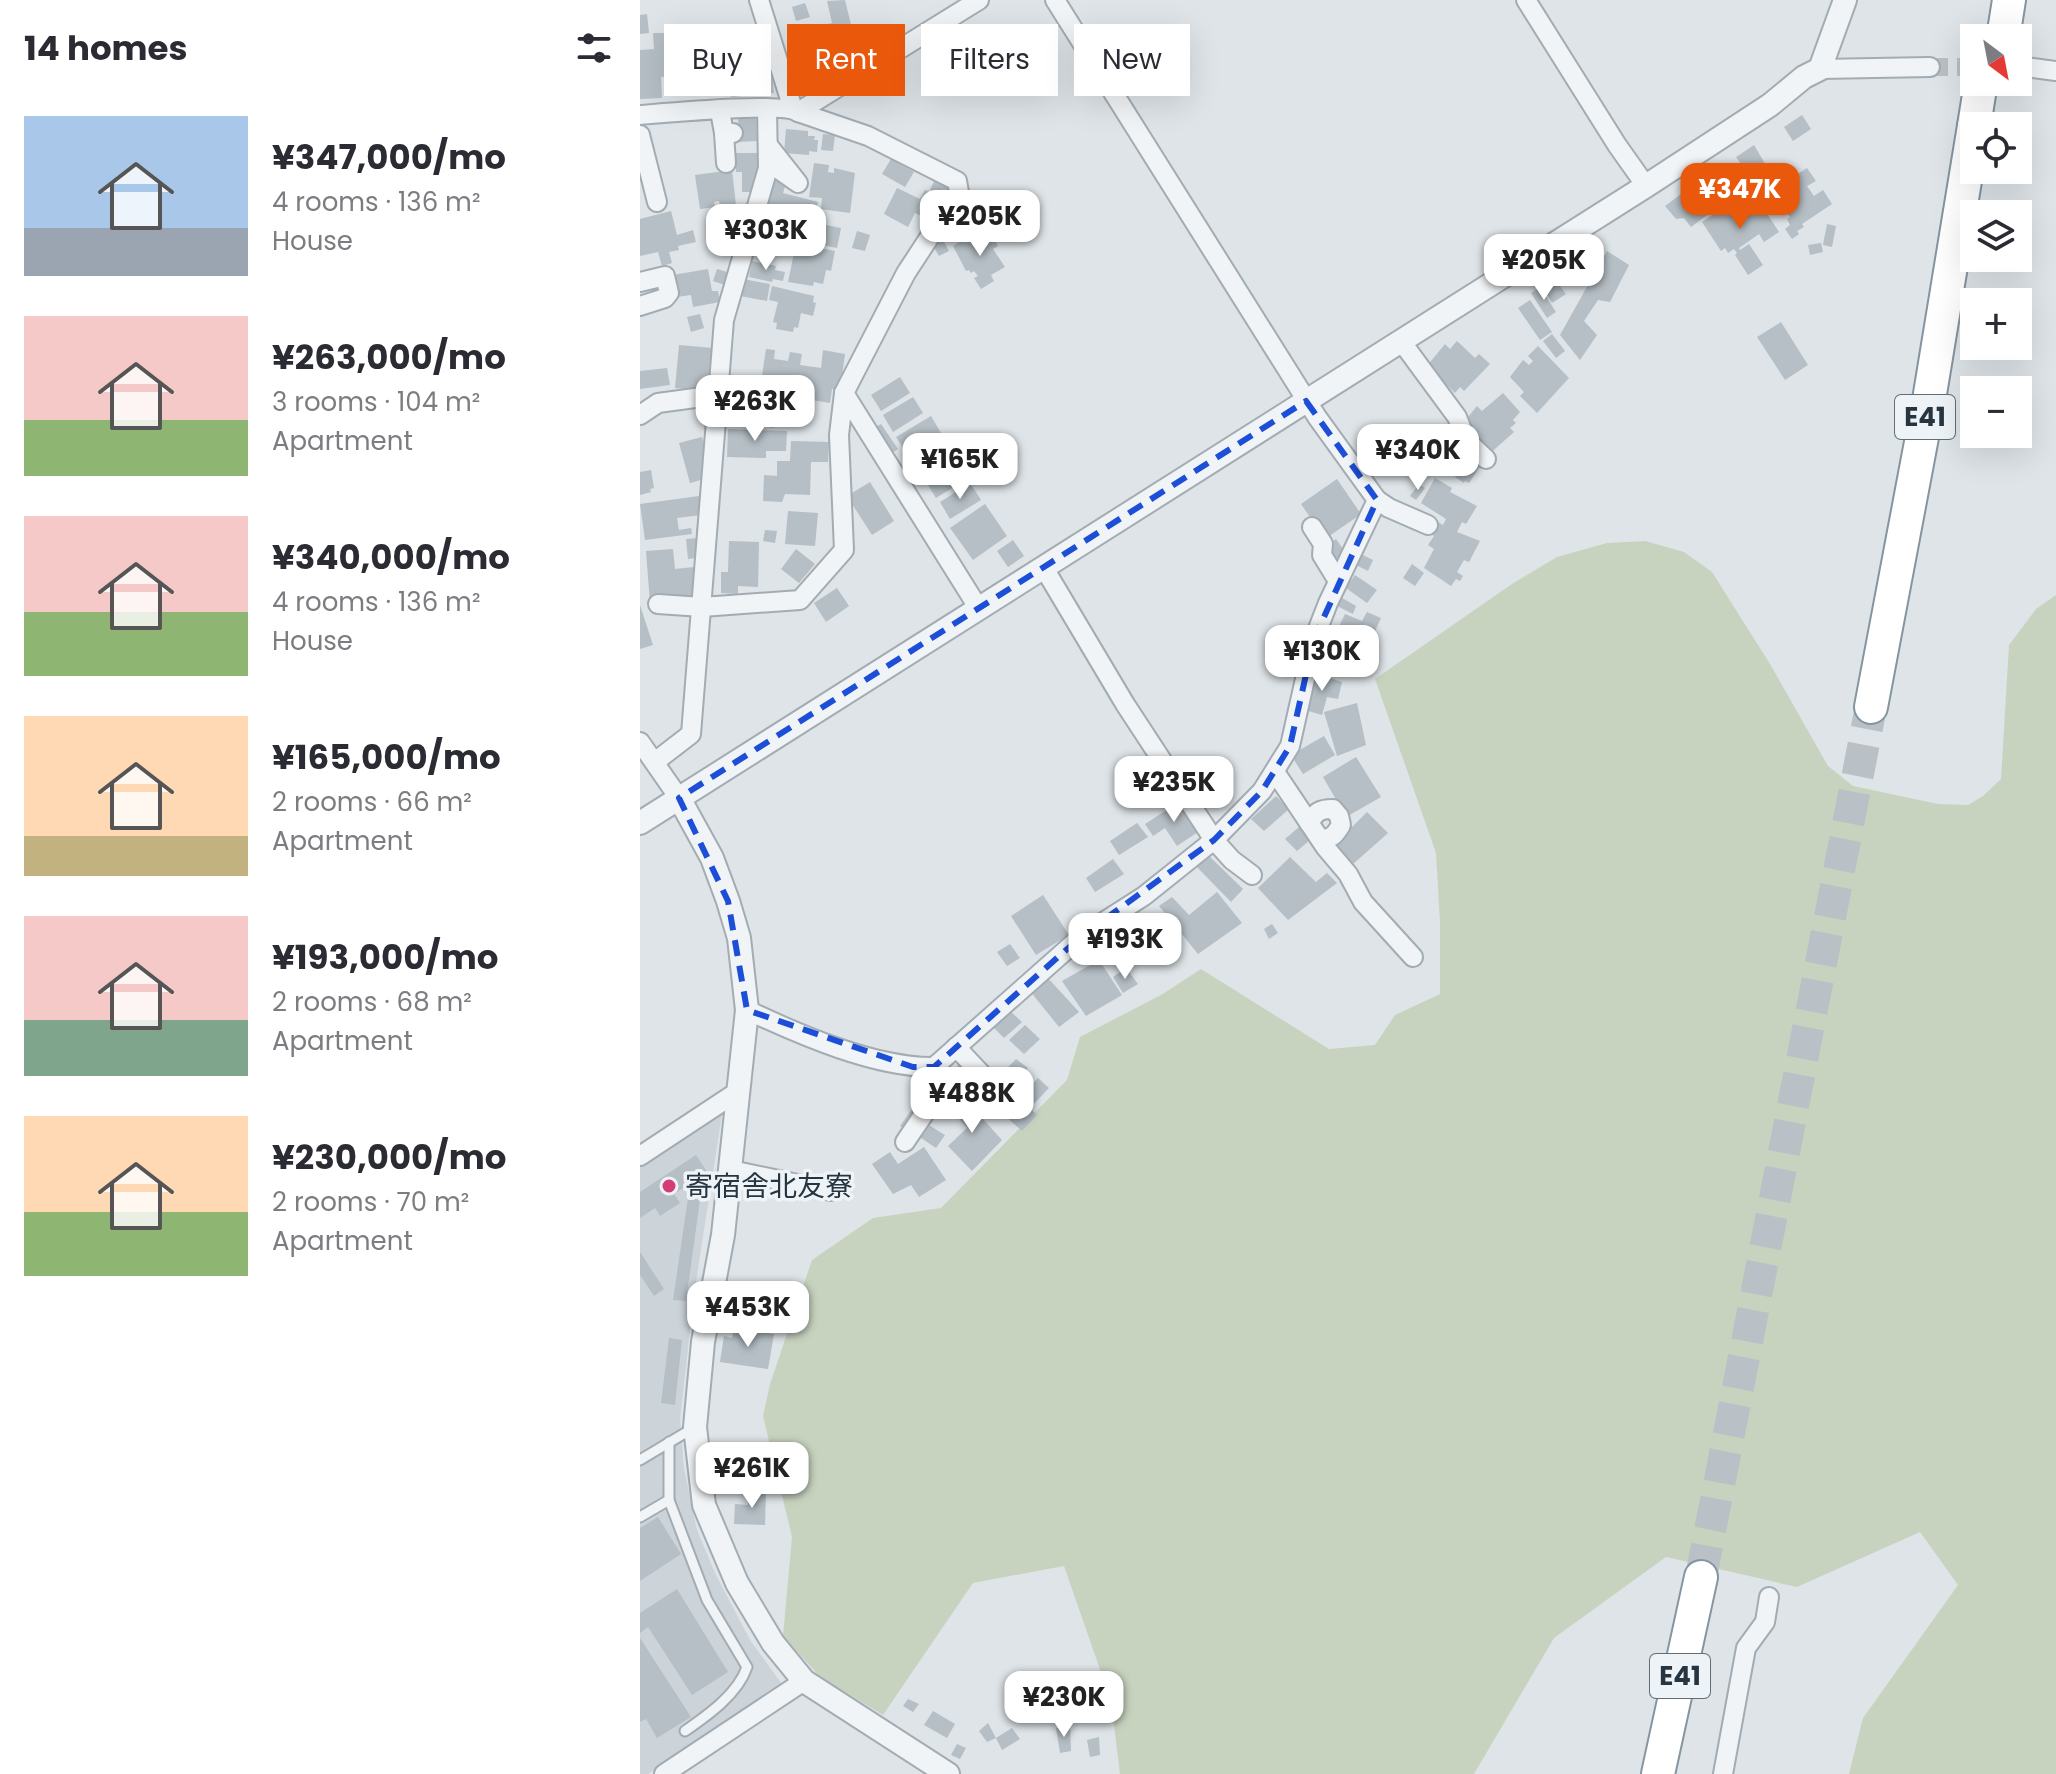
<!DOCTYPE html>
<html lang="en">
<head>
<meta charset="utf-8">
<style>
	body { margin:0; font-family:Poppins,"Noto Sans JP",sans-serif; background:#f7f7f7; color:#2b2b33; height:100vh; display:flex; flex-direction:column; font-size:30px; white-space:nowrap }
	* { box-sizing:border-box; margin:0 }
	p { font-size:26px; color:#7c7c81 }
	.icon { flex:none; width:44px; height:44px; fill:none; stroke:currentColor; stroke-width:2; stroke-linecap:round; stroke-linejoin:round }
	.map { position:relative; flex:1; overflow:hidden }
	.side { display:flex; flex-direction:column; background:#fff; width:640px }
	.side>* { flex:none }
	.top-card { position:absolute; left:24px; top:24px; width:760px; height:72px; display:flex; gap:16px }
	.needle { width:52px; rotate:148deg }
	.buttons { position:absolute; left:1320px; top:24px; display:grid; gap:16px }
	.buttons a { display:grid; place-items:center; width:72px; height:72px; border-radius:0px; background:#fff; box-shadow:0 8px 32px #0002; font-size:40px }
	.price { position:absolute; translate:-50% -68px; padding:0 18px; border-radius:16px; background:#fff; color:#222; font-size:26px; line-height:52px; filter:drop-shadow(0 2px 4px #0008) }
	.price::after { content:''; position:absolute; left:50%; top:48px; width:24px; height:18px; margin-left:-12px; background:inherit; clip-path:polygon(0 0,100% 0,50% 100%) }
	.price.current { background:#ea580c; color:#fff }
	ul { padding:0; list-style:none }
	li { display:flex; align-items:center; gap:24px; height:200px; padding:0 24px }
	li span { display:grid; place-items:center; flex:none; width:224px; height:160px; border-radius:0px; color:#555 }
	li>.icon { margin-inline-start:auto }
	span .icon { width:96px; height:96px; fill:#fffc; stroke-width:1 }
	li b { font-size:34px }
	h2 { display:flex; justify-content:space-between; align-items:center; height:96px; padding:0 24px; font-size:34px }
	.chip { padding:0 28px; border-radius:0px; background:#fff; box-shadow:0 8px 32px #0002; font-size:28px; line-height:72px }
	.chip.current { background:#ea580c; color:#fff }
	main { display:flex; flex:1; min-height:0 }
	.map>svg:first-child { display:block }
	.built { fill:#ccd4da }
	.green { fill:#c8d3bf }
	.building { fill:#b5bfc5 }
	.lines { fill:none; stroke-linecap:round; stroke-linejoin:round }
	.minor-tunnel { stroke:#b9c1c6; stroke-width:18; stroke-dasharray:18 9; stroke-linecap:butt }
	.motorway-tunnel { stroke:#b9c1c6; stroke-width:32; stroke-dasharray:32 16; stroke-linecap:butt }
	.service-casing { stroke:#a3acb2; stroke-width:13 }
	.minor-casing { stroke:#a3acb2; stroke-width:22 }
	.tertiary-casing { stroke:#a3acb2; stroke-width:26 }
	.motorway-casing { stroke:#8595a0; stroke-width:36 }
	.service { stroke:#f1f4f6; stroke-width:9 }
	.minor { stroke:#f1f4f6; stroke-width:18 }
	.tertiary { stroke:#f1f4f6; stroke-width:22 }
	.motorway { stroke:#fff; stroke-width:32 }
	.marked { fill:none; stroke:#1d4ed8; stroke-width:6; stroke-dasharray:16 10; stroke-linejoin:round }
	.poi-dot { fill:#d53c74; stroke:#edf3f6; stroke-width:3 }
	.labels { text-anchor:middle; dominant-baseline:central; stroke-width:7; stroke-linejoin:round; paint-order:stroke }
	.shield { fill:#edf3f6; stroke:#626e77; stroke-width:2 }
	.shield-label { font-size:26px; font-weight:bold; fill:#263540 }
	.poi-label { font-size:28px; fill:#263540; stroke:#edf3f6; text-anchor:start }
</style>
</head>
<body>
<main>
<section class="side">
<h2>14 homes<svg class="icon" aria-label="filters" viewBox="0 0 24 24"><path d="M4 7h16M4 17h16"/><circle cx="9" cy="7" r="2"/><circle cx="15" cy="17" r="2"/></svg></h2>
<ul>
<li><span style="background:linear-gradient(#a9c7e8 70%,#9aa5b1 0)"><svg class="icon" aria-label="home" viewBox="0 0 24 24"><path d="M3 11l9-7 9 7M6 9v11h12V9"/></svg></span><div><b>¥347,000/mo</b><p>4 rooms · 136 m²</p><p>House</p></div></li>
<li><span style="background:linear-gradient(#f6c9c9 65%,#8fb573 0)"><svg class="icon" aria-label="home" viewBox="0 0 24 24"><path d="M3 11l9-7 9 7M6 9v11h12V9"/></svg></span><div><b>¥263,000/mo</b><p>3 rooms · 104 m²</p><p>Apartment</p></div></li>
<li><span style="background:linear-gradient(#f6c9c9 60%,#8fb573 0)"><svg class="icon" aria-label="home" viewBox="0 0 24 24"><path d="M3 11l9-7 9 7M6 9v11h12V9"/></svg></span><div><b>¥340,000/mo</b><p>4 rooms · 136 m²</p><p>House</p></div></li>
<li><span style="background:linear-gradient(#ffd9b3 75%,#c2b280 0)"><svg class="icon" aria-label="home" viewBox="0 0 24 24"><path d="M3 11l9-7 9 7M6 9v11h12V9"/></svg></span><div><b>¥165,000/mo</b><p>2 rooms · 66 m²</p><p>Apartment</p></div></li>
<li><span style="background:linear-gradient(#f6c9c9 65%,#7fa58c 0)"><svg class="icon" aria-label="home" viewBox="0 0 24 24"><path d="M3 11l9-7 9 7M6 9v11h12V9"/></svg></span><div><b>¥193,000/mo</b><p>2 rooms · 68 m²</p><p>Apartment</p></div></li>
<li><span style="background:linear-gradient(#ffd9b3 60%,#8fb573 0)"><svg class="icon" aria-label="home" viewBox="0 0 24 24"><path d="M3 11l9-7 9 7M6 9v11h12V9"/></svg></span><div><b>¥230,000/mo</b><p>2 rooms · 70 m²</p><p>Apartment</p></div></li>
</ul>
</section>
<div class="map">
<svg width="1416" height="1774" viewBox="0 0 1416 1774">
	<rect width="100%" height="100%" fill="#dee4e8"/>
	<path class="built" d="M82,1114L53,1301L46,1367L40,1419L44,1469L57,1530L75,1573L110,1640L142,1684L8,1774H0V1167Z"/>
	<path class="green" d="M1005,541L1044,552L1072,572L1130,664L1188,766L1213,786L1298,804L1328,805L1343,796L1361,779L1369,645L1396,609L1416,595V1774H1209L1223,1718L1318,1585L1280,1532L1157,1587L1026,1557L914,1638L834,1774H480L471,1701L424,1566L333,1583L243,1715L180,1677L143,1636L152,1537L123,1416L130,1384L172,1260L233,1218L301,1208L427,1080L440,1037L521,995L561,969L689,1049L735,1045L755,1015L800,994V922L796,853L735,679L872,584L917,557L967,543Z"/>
	<g class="building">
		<path d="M205,0L215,41L194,49L193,46L189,47L183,25L192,23L187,1Z"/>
		<path d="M165,3L170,17L156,21L152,7Z"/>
		<path d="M7,14L9,33L0,34V15Z"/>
		<path d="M13,33H25L26,48L35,47L37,76L21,77L22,98L0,99V50L14,49Z"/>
		<path d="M106,40L109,62L97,63V69L71,72L68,45Z"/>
		<path d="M174,40L176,51L149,56L148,53L153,52L151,44Z"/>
		<path d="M131,63L134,93L91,97L90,85L99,84L97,72L102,71V66Z"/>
		<path d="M62,73V85H49V90L39,91V74Z"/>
		<path d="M116,114L117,141L99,142L98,115Z"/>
		<path d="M1162,115L1171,129L1153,141L1144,127Z"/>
		<path d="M146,129L168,131V136H175L174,140H178L177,152L169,151V155L144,153Z"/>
		<path d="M183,134L195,135L193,151L181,150Z"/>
		<path d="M1114,145L1138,186L1144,182L1147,187L1156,180L1153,177L1167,168L1176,181L1167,186L1174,196L1183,190L1192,204L1162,224L1164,227L1157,231L1159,234L1152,239L1145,229L1150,225L1147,219L1150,217L1143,207L1140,209L1136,202L1133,204L1124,191L1121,193L1096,157Z"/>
		<path d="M96,153H117V192H102V172H96Z"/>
		<path d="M251,159L274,172L265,187L242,174Z"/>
		<path d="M174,163L189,165L188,172L194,173V168L215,173L210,213L181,209L182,198L169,197Z"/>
		<path d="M92,170L97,214L87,215L86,210H81L79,201L74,202L75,207L60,209L55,175Z"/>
		<path d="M133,176L147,180L143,193L178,202L174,217L161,214L160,216L123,207Z"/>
		<path d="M296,177L311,185L304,197L290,190Z"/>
		<path d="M257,188L280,199L285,190L305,200L294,222L275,213L268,227L244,214Z"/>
		<path d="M1048,189L1067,215L1051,227L1044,218L1036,219L1025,206Z"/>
		<path d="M1099,196L1110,213L1122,206L1139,232L1124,242L1119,234L1099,248L1100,250L1109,244L1123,265L1108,275L1095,255L1097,253L1094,249L1088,253L1085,248L1081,251L1062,222L1074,214L1072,210Z"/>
		<path d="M31,211L37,235L53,230L56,242L38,246L39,250L29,252L32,263L22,266L18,252L0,256V219Z"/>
		<path d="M141,216L201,228L197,248L137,236Z"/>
		<path d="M1187,224L1196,226L1192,247L1183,245Z"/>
		<path d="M349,230L358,246L353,249L365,267L351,275L354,281L341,289L334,278L338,276L334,271L331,273L329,270L326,271L313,246L328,236L331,241Z"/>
		<path d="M217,231L230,235L225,251L212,248Z"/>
		<path d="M132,239L195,251L191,271L186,270L183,284L174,282L173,286L148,282L154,253L130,249Z"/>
		<path d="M303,240L309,251L299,256L293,246Z"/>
		<path d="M1181,243L1183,252L1170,255L1168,245Z"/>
		<path d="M967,251L989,265L970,302L958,300L944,321L957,335L940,360L920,335Z"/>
		<path d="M112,261L136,266L135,270L145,272L143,281L133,279L132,282L109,277Z"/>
		<path d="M68,269L72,291H78L80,302L53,307L51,295L37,297L33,275Z"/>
		<path d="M77,269L91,273L88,286L73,281Z"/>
		<path d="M98,278L130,284L127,301L95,295Z"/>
		<path d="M917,282L926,294L912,303L904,290Z"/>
		<path d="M132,286L174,296L173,302L176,303L173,316L161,313L158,328L154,327L153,332L136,329L137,323L133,322L138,302L129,300Z"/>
		<path d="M900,287L916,312L907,318L891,293Z"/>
		<path d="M890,300L912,332L900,340L878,308Z"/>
		<path d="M60,314L64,328L51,332L47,317Z"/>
		<path d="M1141,322L1168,365L1145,380L1117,337Z"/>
		<path d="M912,334L925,351L916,358L903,341Z"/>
		<path d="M817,341L835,358L839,354L850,364L824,391L820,387L815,393L787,366L805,344L810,349Z"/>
		<path d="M39,345L73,348L69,391L35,388Z"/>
		<path d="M898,346L929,378L897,413L880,396L884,392L870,377L883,360L889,365L893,361L888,356Z"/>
		<path d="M126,349L135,350L134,359L148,361L150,352L162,354L160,365L181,368L183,350L205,354L200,391L192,389L190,403L172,400V397L120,389Z"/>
		<path d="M27,368L30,385L0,389V371Z"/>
		<path d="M260,377L270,393L241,411L231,395Z"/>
		<path d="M863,393L880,412L873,420L876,423L870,428L874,432L847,456L834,442L839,438L824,422L837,406L842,411Z"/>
		<path d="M273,397L283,413L253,432L243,415Z"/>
		<path d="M87,400L120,403L119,407L135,409L133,428L117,424V428L84,424Z"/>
		<path d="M291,416L301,433L267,454L256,437Z"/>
		<path d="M241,424L258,449L249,455L232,429Z"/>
		<path d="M88,429L147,431L146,451H126V458L87,457Z"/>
		<path d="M62,437L69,459L63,460L68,478L50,483L39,443Z"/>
		<path d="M305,438L315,454L284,475L274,459Z"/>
		<path d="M151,441L189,442L188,462H171L170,495L145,494L142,502L123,501L124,475L137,476V461H150Z"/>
		<path d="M815,442L843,462L829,483L825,481L824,483L805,470L807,468L800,463Z"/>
		<path d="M317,460L328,478L296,498L285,480Z"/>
		<path d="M11,470L14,488L10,489L11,492L0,495V472Z"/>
		<path d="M795,478L812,488L810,492L837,506L826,524L822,522L817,532L840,541L829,562L824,560L817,572L823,576L820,581L816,579L811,586L784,568L794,549L788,545L794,536L791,534L798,522L803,525L806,519L781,503Z"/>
		<path d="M697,479L721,514L685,539L661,504Z"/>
		<path d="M230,482L254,521L232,535L207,496Z"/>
		<path d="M330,483L341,500L310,519L300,502Z"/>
		<path d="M779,484L785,488L776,500L770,496Z"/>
		<path d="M59,496L61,515L37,518L39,530L51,528L52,534L5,540L0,504Z"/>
		<path d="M345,504L367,536L333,560L310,528Z"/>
		<path d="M148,511L178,513L175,546L145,544Z"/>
		<path d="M60,527L64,557L48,559L46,539L57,538L56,528Z"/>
		<path d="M125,530L137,531L135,543L123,541Z"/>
		<path d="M696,539L705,552L695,559L686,546Z"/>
		<path d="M373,540L384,556L368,567L357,551Z"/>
		<path d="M89,541L119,542L118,587L98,586V594L81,593V572H88Z"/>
		<path d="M33,549L35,569L54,567L57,598L10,603L6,551Z"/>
		<path d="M156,549L175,564L159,583L141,569Z"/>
		<path d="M721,554L733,560L728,571L716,565Z"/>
		<path d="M772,564L784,573L775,586L763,578Z"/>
		<path d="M715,575L737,590L727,603L706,588Z"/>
		<path d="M197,588L209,606L186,622L174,603Z"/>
		<path d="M702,598L716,606L713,614L697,606Z"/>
		<path d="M0,605L13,645L0,649Z"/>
		<path d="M727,612L741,618L723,658L691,643L705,614L722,621Z"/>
		<path d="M674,673L702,682L698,699L687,697L682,715L665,710Z"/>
		<path d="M717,703L726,745L697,756L684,712Z"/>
		<path d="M684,736L695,755L663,774L651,755Z"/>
		<path d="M716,757L741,797L706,817L683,777Z"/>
		<path d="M636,796L649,809L624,831L611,819Z"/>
		<path d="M539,802L558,832L537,846L525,828L513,836L505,824Z"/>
		<path d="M727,812L748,833L712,865L693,846Z"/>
		<path d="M497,823L508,837L479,855L470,841Z"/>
		<path d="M659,827L670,840L657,851L645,839Z"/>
		<path d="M567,854L603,889L591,902L555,865Z"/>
		<path d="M650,857L676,882L687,873L697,883L648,920L618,888Z"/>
		<path d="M473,859L484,874L455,892L446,878Z"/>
		<path d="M577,892L602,923L558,954L519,906L532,897L549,915Z"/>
		<path d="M403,895L429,935L396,955L371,916Z"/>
		<path d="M483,922L494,937L465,955L456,941Z"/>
		<path d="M632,924L638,933L629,939L624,929Z"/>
		<path d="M370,944L380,958L367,966L357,952Z"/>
		<path d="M459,960L482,995L446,1016L422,981Z"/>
		<path d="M486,968L498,984L483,993L473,977Z"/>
		<path d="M407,977L439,1012L419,1027L390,991Z"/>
		<path d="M368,1009L382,1022L364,1038L351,1025Z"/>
		<path d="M385,1025L400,1039L384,1054L369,1040Z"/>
		<path d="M376,1059L388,1068L381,1076L391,1085L398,1078L409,1088L390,1108L397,1115L382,1131L341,1094L336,1098L311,1077L319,1064L347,1089Z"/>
		<path d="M321,1095L362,1140L332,1171L308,1146L327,1128L307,1105Z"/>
		<path d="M279,1099L286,1103L267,1131L260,1126Z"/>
		<path d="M287,1124L305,1135L296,1148L278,1136Z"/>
		<path d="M284,1147L306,1180L279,1197L271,1185L253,1194L232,1164L250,1152L258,1164Z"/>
		<path d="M56,1155L73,1181L59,1190L54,1181L34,1194L40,1203L20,1216L15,1208L0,1218V1192Z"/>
		<path d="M48,1198L60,1200L46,1301L33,1300Z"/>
		<path d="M0,1252L24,1289L14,1296L0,1275Z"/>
		<path d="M94,1328L134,1334L128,1369L80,1362L84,1336L92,1338Z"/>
		<path d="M29,1338L42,1340L35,1405L21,1403Z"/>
		<path d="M108,1491H126L125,1525L94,1524L95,1504L108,1505Z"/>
		<path d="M18,1517L41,1554L0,1581V1528Z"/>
		<path d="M37,1589L88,1672L52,1695L8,1627L0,1633V1613Z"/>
		<path d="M0,1638L51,1717L17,1738L6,1719L0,1722Z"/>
		<path d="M268,1699L279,1704L273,1712L263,1706Z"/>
		<path d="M293,1711L315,1724L307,1738L284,1725Z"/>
		<path d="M348,1723L356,1738L347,1742L339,1731Z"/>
		<path d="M430,1725L431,1751L420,1753L416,1728Z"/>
		<path d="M372,1728L380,1739L362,1750L356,1738Z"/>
		<path d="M459,1737L460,1755L450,1757L447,1740Z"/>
		<path d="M317,1744L326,1748L320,1759L311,1755Z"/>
	</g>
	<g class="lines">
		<path class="minor-tunnel" d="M1290,67H1334"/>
		<path class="motorway-tunnel" d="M1061,1577L1231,707"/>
		<defs>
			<g id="service">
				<path d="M29,1442V1500L67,1600L107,1667C98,1694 68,1715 45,1731"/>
				<path d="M0,1460L55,1427"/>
				<path d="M0,1517L29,1500"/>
			</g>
			<g id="minor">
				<path d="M119,0L153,109"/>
				<path d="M886,0L977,145L1006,186"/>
				<path d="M1385,67L1416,71"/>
				<path d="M1180,69L1290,67"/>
				<path d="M80,111L84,133H93"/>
				<path d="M158,112L228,136L317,181L319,192L266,273L204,393"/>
				<path d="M0,115C26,113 143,102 158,112L339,0"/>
				<path d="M84,133L86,163"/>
				<path d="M0,135L17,202"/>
				<path d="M128,145L158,183L128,162"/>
				<path d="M0,282L25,276L29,293L25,298L0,306"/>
				<path d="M761,341L817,417L826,440L846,459"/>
				<path d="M0,415L18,403L77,395"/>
				<path d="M737,500L749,508L788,525"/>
				<path d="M672,527L683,544L682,555L698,581"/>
				<path d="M404,568L485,704L574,840L592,860L612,875"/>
				<path d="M18,604L62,607L160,600L204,550L199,435L204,393L339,609"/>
				<path d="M0,742L39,798"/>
				<path d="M16,761L51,734L84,320L128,168L127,108"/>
				<path d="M635,772L686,848L708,874L723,902L773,957"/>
				<path d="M669,823C676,812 679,809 693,809L699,816L701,825C695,835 692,839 680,839"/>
				<path d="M107,1010C160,1035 236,1068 294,1067L443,935L504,896L574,840L622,791L650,746L674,639L688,603L737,500L677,417L415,0"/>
				<path d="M316,1047L349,1082"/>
				<path d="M265,1142L305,1083L296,1065"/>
				<path d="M0,1156L100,1090"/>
				<path d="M91,1170L191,1191"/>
				<path d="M24,1774L164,1681"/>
				<path d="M1083,1774L1106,1648L1125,1622L1129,1597"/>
			</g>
			<g id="tertiary">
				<path d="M39,798L72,858L88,901L99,938L107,1010L83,1235L63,1342L55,1427L64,1505L97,1583L133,1643L164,1681L308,1774"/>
				<path d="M0,823L1006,186L1130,105L1164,77L1180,69L1205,0"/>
			</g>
			<g id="motorway">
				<path d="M1363,38L1369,0"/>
				<path d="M1334,126L1341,82"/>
				<path d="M1231,707L1289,400L1334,126"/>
				<path d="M1018,1774L1061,1577"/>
			</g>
		</defs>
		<use href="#service" class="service-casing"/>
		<use href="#minor" class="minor-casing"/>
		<use href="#tertiary" class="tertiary-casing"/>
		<use href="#motorway" class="motorway-casing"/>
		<use href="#service" class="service"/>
		<use href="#minor" class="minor"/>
		<use href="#tertiary" class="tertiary"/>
		<use href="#motorway" class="motorway"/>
	</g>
	<path class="marked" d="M666,401L737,500L674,639L650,746L622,791L574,840L443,935L294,1067H273L107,1010L88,901L39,798Z"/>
	<circle class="poi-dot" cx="29" cy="1186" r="8"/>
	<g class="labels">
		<g class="shield">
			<rect x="1255" y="395" width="60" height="44" rx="6"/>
			<rect x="1010" y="1654" width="60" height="44" rx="6"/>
		</g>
		<g class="shield-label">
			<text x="1285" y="417">E41</text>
			<text x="1040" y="1676">E41</text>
		</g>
		<g class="poi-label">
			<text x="45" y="1186">寄宿舎北友寮</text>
		</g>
	</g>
</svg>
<div class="buttons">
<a><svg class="needle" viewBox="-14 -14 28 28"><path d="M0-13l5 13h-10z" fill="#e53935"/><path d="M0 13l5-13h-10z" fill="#7c7c81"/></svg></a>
<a><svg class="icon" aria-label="locate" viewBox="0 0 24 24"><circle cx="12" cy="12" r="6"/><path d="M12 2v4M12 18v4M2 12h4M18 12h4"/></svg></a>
<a><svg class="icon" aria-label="layers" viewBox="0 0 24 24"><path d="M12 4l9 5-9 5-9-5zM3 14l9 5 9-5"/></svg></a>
<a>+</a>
<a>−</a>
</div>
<b class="price current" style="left:1100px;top:231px">¥347K</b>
<b class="price" style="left:340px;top:258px">¥205K</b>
<b class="price" style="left:126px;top:272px">¥303K</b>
<b class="price" style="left:904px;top:302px">¥205K</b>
<b class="price" style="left:115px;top:443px">¥263K</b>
<b class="price" style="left:778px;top:492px">¥340K</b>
<b class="price" style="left:320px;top:501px">¥165K</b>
<b class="price" style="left:682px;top:693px">¥130K</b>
<b class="price" style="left:534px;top:824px">¥235K</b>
<b class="price" style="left:485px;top:981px">¥193K</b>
<b class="price" style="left:332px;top:1135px">¥488K</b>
<b class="price" style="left:108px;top:1349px">¥453K</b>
<b class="price" style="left:112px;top:1510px">¥261K</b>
<b class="price" style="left:424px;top:1739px">¥230K</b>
<div class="top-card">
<a class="chip">Buy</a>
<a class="chip current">Rent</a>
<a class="chip">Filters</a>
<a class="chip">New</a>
</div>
</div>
</main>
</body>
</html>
